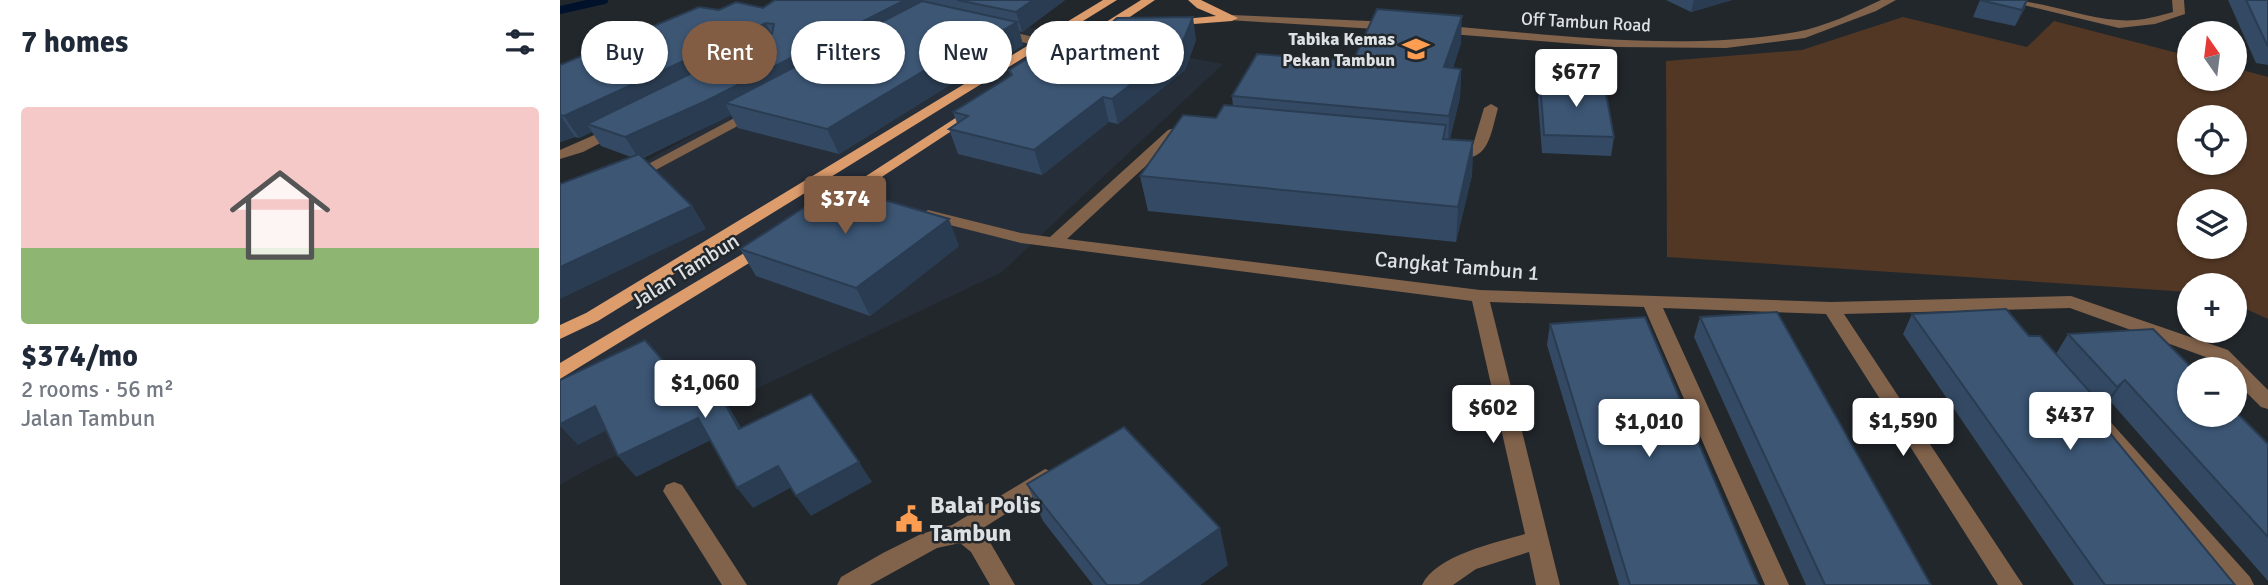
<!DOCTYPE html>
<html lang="en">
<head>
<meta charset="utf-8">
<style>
	body { margin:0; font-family:Signika,sans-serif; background:#f6f6f7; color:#1f2937; height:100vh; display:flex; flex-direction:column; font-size:26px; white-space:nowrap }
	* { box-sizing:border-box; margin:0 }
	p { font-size:23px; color:#747a83 }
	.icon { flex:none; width:38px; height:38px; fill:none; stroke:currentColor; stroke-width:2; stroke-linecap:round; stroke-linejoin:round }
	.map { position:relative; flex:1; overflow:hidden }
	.drawer { display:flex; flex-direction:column; background:#fff; width:560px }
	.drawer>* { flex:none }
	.guide { position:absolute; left:21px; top:21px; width:665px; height:63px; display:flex; gap:14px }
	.needle { width:46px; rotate:346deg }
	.fabs { position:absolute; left:1617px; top:21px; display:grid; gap:14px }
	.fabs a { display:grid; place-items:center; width:70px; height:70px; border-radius:50%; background:#fff; box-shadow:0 2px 5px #0004; font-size:35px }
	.price { position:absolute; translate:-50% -60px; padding:0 16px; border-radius:7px; background:#fff; color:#222; font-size:23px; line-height:46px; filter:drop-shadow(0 2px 4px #0008) }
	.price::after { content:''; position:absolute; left:50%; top:42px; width:21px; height:16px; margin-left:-10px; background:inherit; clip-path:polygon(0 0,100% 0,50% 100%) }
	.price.current { background:#825d43; color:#fff }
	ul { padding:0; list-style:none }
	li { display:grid; align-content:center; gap:14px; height:371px; padding:0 21px }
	li span { display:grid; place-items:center; height:217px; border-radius:7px; color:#555 }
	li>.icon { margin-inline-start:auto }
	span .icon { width:126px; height:126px; fill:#fffc; stroke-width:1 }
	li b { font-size:30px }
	h2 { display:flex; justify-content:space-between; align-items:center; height:84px; padding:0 21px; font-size:30px }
	.tag { padding:0 24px; border-radius:32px; background:#fff; box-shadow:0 2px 5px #0004; font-size:24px; line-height:63px }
	.tag.current { background:#825d43; color:#fff }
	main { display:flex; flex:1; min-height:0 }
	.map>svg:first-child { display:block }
	.built { fill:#262e39 }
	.green { fill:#523724; fill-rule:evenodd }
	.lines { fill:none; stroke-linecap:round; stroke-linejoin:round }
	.stream { stroke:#00122b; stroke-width:8 }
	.minor { fill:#81624b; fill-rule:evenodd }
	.major { fill:#dd9c6c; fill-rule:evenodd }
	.wall { fill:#344a64 }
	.shaded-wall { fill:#2a3c51 }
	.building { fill:#3c5674; stroke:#2a3c51; stroke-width:2 }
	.labels { text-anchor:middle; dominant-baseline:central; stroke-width:5; stroke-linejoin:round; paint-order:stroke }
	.far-street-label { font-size:18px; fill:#dde1e4; stroke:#22272c }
	.far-poi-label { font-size:18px; font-weight:bold; fill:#dde1e4; stroke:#22272c; text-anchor:end }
	.street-label { font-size:21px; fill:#dde1e4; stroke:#22272c }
	.near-poi-label { font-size:24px; font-weight:bold; fill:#dde1e4; stroke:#22272c; text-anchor:start }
</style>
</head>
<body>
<main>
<section class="drawer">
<h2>7 homes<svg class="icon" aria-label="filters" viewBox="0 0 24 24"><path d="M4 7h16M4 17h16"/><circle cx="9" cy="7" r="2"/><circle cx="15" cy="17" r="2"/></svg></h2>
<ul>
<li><span style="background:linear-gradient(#f6c9c9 65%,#8fb573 0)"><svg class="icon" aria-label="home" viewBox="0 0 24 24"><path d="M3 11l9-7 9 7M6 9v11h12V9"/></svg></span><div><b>$374/mo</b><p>2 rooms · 56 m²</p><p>Jalan Tambun</p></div></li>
</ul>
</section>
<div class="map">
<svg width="1708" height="585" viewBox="0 0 1708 585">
	<rect width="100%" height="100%" fill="#22272c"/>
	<path class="built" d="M365,8L663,64L442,272L32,467L0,485V196L55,178Z"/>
	<path class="green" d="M1343,17L1467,47L1494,21L1629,56V79H1675V68L1708,77V319L1675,304V285H1629V292L1107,257L1106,61L1242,50ZM1629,117H1675V163H1629ZM1629,201H1675V247H1629Z"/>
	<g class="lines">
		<path class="stream" d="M0,10L44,0"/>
		<g class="minor">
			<path d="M1321,0H1336L1316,11L1245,38L1166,48L1054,47L878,33L872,29L878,25C996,35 1118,52 1236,32C1264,27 1296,12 1321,0Z"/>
			<path d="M1443,0C1483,0 1519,17 1558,20C1576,22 1596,17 1613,12L1612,0H1624L1625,14L1595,24L1559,28Z"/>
			<path d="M672,15L832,22L838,26L832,30L668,20L666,18Z"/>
			<path d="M439,29L487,40L489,43L483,47L435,36L433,33Z"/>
			<path d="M931,104L938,108C929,141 928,166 886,156L884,153L886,150L909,149L913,145L924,108Z"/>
			<path d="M195,107L202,111L200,114L77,180L72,182L64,177Z"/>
			<path d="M57,125L64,129L62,132L23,152L0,159V150Z"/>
			<path d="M626,125L631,126V132L618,136L507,239L920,290L1271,302L1511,296L1668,350L1708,390V409L1701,407L1675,381V369H1664L1654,360L1510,308L1284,314L1463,585H1438L1266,314L1103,308L1229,585H1205L1084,307L930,302L1000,585H976L969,552L916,569L893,585H862C876,555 935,543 965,534L912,301L461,243L362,218L360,215L368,210L461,233L490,237L608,130Z"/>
			<path d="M1539,414L1546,417L1690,577L1694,585H1667L1532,427L1529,422L1532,417Z"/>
			<path d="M485,469L493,472L496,478L493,484L420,530L431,544L455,585H430L411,552L400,543L377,548L310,585H277L281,577L323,553L361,534L392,525Z"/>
			<path d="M114,482L122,485L187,585H162L103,491L106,485Z"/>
		</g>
		<g class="major">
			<path d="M543,0H557L38,321L0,339V325L26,313Z"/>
			<path d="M581,0H595L546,33H538V27Z"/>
			<path d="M628,0H641L678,18L672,21L608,26L606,24L612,20L656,16L637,8Z"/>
			<path d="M414,106L419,107V113L279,205L274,207L266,202Z"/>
			<path d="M206,240L214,245L212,249L0,379V363Z"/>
		</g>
	</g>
	<g class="wall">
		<path d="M215,0H505L462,32L459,31L463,45L436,62L433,58L279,154L178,128L171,115L83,158L132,206L146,229L71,157L41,146L32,132L19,138L15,137L0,142V65L159,10L203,8Z"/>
		<path d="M1106,0H1172L1131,12Z"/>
		<path d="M1420,0L1465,8L1455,26L1413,17Z"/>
		<path d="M1668,0H1708V65L1696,63Z"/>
		<path d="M526,33L636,40L625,70L558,124L549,122L482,175L398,154L389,129L397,123L393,112L450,75L449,70Z"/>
		<path d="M901,43L893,68L901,69L900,97L890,139L913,141L912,175L896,242L588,211L580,176L673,106L672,96L793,61Z"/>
		<path d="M980,81L1054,137L1051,156L982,153L978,99Z"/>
		<path d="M399,246L310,316L196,276L180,249Z"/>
		<path d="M1352,314L1469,336L1496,354L1508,334L1708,444V581L1550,401L1542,407L1538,403L1532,412L1675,585H1514L1343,334Z"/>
		<path d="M1140,317L1371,585H1246L1134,337Z"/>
		<path d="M990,324L1199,585H1059L987,345Z"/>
		<path d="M467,484L668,565L640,585H533L483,521Z"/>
	</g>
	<g class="shaded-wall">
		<path d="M345,0H363L367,12L165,103L171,115L158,122L79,159L65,137Z"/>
		<path d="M473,0H505L462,32L456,12Z"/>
		<path d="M1134,0H1172L1131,12Z"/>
		<path d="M1467,0L1465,8L1455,26L1462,10Z"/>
		<path d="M902,16L901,43L884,96V67Z"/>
		<path d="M633,17L636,40L625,70L558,124L552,99Z"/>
		<path d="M457,22L463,45L436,62L428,39Z"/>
		<path d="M206,23L216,43L27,124L32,132L19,138L4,116Z"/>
		<path d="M425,34L433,58L279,154L267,129Z"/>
		<path d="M901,69L900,97L888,146L889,116Z"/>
		<path d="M543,97L549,122L482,175L474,150Z"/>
		<path d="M0,115L15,137L0,142Z"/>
		<path d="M913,141L912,175L896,242L898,207Z"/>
		<path d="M132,206L146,229L0,299V267Z"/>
		<path d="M389,219L399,246L310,316L296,288Z"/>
		<path d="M1565,380L1550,401L1542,407L1557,387Z"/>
		<path d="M154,384L168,405L194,450L179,429Z"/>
		<path d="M35,406L53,427L18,445L0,426V424Z"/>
		<path d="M138,418L153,439L76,477L58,456Z"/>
		<path d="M299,462L312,482L251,516L236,496Z"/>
		<path d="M218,466L232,487L193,508L177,488Z"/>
		<path d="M660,528L668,565L640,585H579Z"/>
	</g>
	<g class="building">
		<path d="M215,0H345L146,101L65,137L27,124L212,34L214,24L206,23L4,116L0,115V65L139,7L159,10L176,2L203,8Z"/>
		<path d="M397,0H473L456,12Z"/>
		<path d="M1420,0H1467L1462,10Z"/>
		<path d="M1686,0H1708V46L1707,45Z"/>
		<path d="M362,1L457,22L428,39L425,34L267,129L165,103Z"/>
		<path d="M817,9L902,16L884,67L901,69L889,116L672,96L697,54L793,61Z"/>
		<path d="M633,17L621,46L552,99L543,97L474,150L389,129L408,116L393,112L452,75L449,70L512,31L526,33L537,25L547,27L557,18Z"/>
		<path d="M980,81L1044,83L1054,137L984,135Z"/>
		<path d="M664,105L886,125L883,139L913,141L898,207L580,176L623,115L656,118Z"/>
		<path d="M79,154L132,206L0,267V184Z"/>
		<path d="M277,186L389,219L296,288L180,249Z"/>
		<path d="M1446,309L1469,336H1480L1539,402L1530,409L1675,585H1545L1352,314Z"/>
		<path d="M1217,312L1371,585H1265L1140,317Z"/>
		<path d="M1085,317L1199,585H1070L990,324Z"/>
		<path d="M1593,329L1633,369H1629V415H1675V411L1708,444V537L1565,380L1557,387L1508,334Z"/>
		<path d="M85,340L132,394L154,384L179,429L251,394L299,462L236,496L218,466L177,488L138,418L58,456L35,406L0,424V380Z"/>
		<path d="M564,427L660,528L579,585H547L467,484Z"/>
	</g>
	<defs>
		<symbol id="school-bare" viewBox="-9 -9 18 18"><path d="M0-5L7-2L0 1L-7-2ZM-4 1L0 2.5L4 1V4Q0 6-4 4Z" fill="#fc9d52" stroke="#22272c" stroke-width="2.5" paint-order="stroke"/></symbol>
		<symbol id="civic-bare" viewBox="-9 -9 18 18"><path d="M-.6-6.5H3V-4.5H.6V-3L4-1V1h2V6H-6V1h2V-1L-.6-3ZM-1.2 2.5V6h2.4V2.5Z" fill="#fc9d52" stroke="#22272c" stroke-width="2.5" paint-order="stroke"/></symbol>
	</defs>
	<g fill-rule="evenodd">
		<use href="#school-bare" x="837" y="30" width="38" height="38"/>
		<use href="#civic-bare" x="330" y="500" width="38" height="38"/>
	</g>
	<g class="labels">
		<g class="far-street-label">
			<text transform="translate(1026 22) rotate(3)">Off Tambun Road</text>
		</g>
		<g class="far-poi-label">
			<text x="835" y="39">Tabika Kemas<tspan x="835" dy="21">Pekan Tambun</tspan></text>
		</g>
		<g class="street-label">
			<text transform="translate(897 266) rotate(5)">Cangkat Tambun 1</text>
			<text transform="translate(125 271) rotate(-32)">Jalan Tambun</text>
		</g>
		<g class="near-poi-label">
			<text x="370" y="505">Balai Polis<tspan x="370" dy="28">Tambun</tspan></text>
		</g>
	</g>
</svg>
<div class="fabs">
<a><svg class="needle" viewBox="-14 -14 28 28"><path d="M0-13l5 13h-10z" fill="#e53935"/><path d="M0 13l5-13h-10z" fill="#747a83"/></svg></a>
<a><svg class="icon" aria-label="locate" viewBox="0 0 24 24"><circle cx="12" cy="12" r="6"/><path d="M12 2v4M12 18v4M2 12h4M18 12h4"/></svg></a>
<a><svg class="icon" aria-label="layers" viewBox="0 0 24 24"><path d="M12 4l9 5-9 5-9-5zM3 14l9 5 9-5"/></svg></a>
<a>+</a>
<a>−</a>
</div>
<b class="price" style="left:1016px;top:109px">$677</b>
<b class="price current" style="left:285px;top:236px">$374</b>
<b class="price" style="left:145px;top:420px">$1,060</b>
<b class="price" style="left:933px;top:445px">$602</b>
<b class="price" style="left:1510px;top:452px">$437</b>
<b class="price" style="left:1343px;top:458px">$1,590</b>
<b class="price" style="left:1089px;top:459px">$1,010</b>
<div class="guide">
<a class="tag">Buy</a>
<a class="tag current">Rent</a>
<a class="tag">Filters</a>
<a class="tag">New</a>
<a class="tag">Apartment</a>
</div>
</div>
</main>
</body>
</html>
